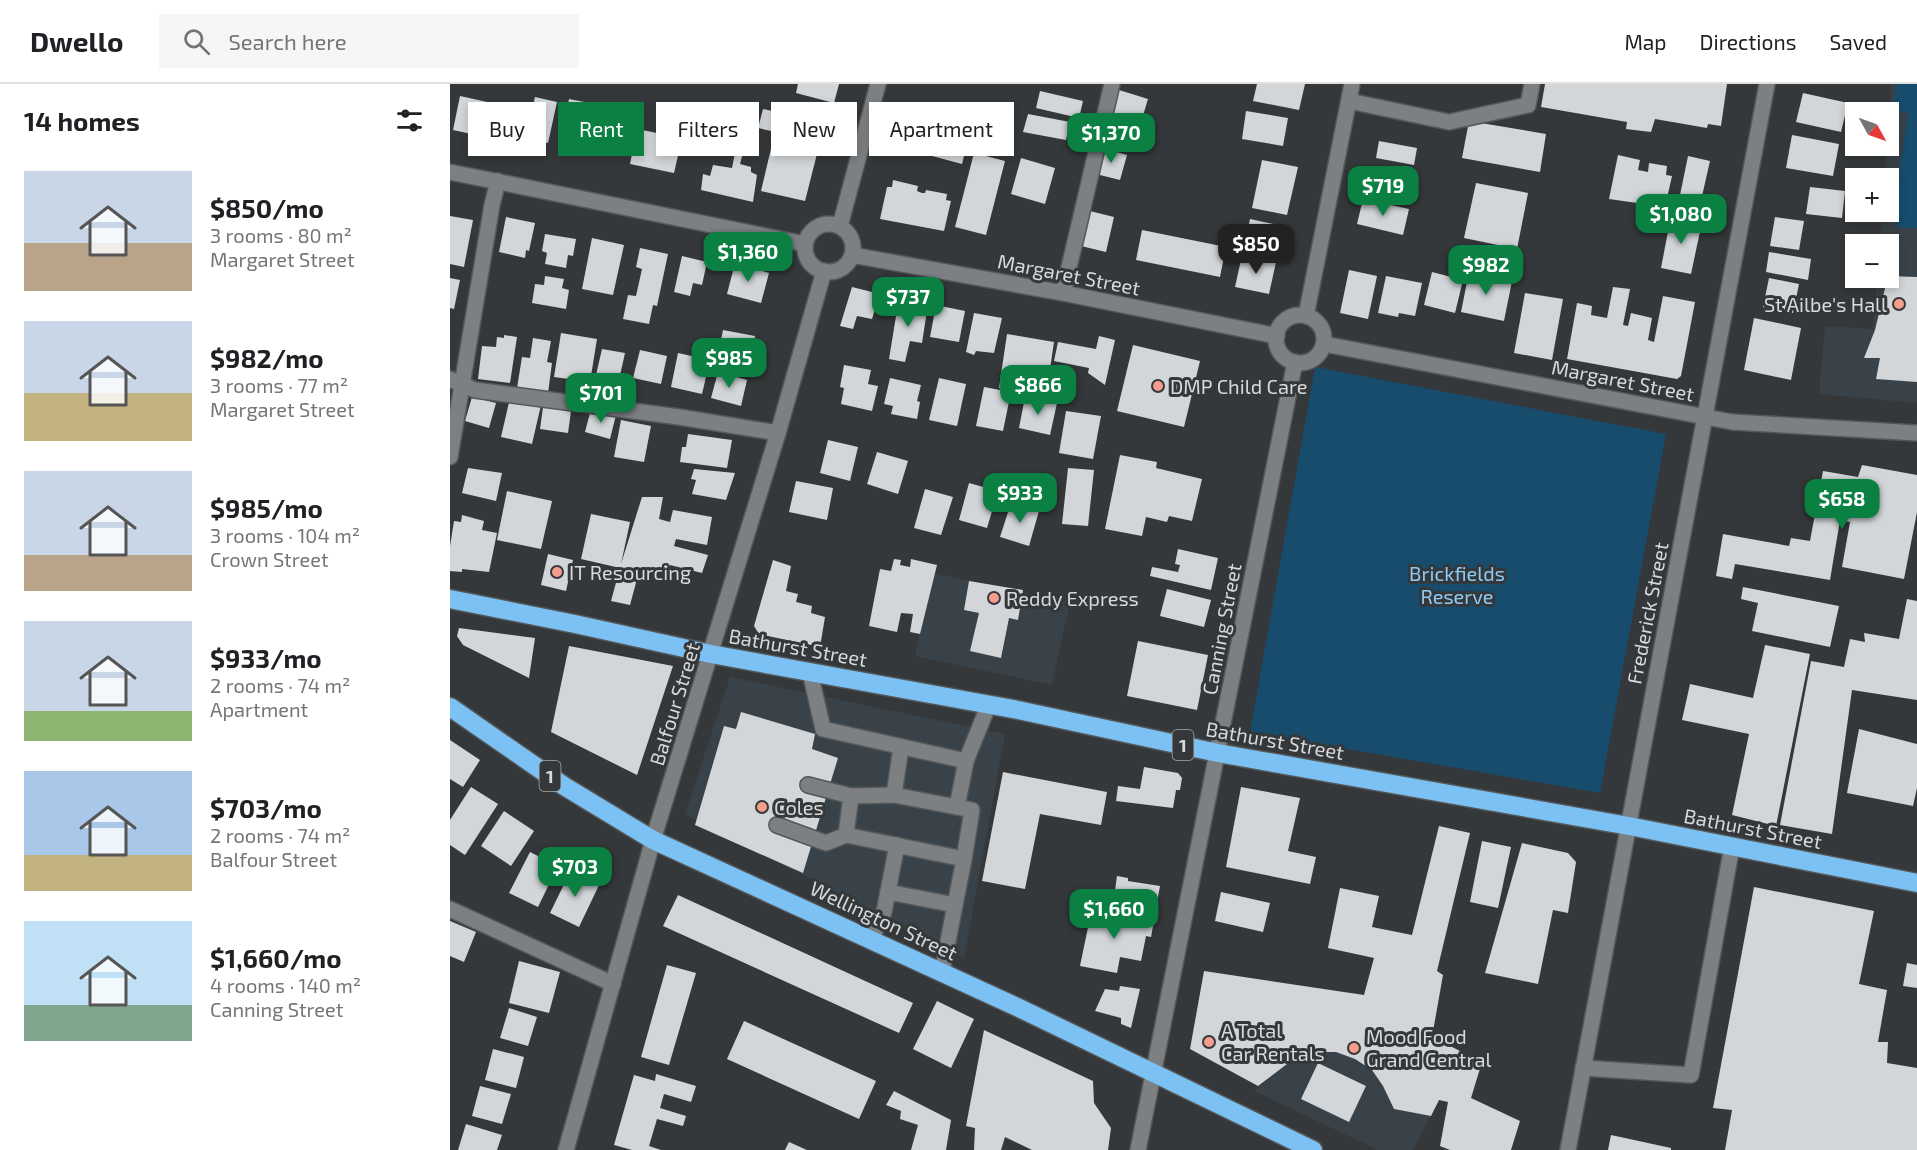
<!DOCTYPE html>
<html lang="en">
<head>
<meta charset="utf-8">
<style>
	body { margin:0; font-family:"Exo 2",sans-serif; background:#f6f6f6; color:#202124; height:100vh; display:flex; flex-direction:column; font-size:22px; white-space:nowrap }
	* { box-sizing:border-box; margin:0 }
	p { font-size:20px; color:#757577 }
	.icon { flex:none; width:33px; height:33px; fill:none; stroke:currentColor; stroke-width:2; stroke-linecap:round; stroke-linejoin:round }
	.map { position:relative; flex:1; overflow:hidden }
	.side { display:flex; flex-direction:column; background:#fff; width:450px }
	.side>* { flex:none }
	.hud { position:absolute; left:18px; top:18px; width:570px; height:54px; display:flex; gap:12px }
	.needle { width:39px; rotate:130deg }
	.controls { position:absolute; left:1395px; top:18px; display:grid; gap:12px }
	.controls a { display:grid; place-items:center; width:54px; height:54px; border-radius:0px; background:#fff; box-shadow:0 3px 9px #0003; font-size:30px }
	.price { position:absolute; translate:-50% -51px; padding:0 14px; border-radius:12px; background:#0b8043; color:#fff; font-size:20px; line-height:39px; filter:drop-shadow(0 2px 3px #0008) }
	.price::after { content:''; position:absolute; left:50%; top:36px; width:18px; height:14px; margin-left:-9px; background:inherit; clip-path:polygon(0 0,100% 0,50% 100%) }
	.price.current { background:#222; color:#fff }
	ul { padding:0; list-style:none }
	li { display:flex; align-items:center; gap:18px; height:150px; padding:0 24px }
	li span { display:grid; place-items:center; flex:none; width:168px; height:120px; border-radius:0px; color:#555 }
	li>.icon { margin-inline-start:auto }
	span .icon { width:72px; height:72px; fill:#fffc; stroke-width:1 }
	li b { font-size:26px }
	h2 { display:flex; justify-content:space-between; align-items:center; height:72px; padding:0 24px; font-size:26px }
	.chip { padding:0 21px; border-radius:0px; background:#fff; box-shadow:0 3px 9px #0003; font-size:21px; line-height:54px }
	.chip.current { background:#0b8043; color:#fff }
	header { display:flex; align-items:center; gap:36px; box-sizing:border-box; height:84px; padding:0 30px; background:#fff; border-bottom:2px solid #e0e0e0 }
	header strong { font-size:28px }
	nav { display:flex; gap:33px; margin-inline-start:auto; font-size:21px }
	.search { width:420px; height:54px; background:#f6f6f6; display:flex; align-items:center; gap:15px; box-sizing:border-box; padding:0 21px; border-radius:0px; color:#757577; font-size:22px }
	main { display:flex; flex:1; min-height:0 }
	.map>svg:first-child { display:block }
	.built { fill:#394248 }
	.green { fill:#174c6d }
	.building { fill:#d2d6d9 }
	.lines { fill:none; stroke-linecap:round; stroke-linejoin:round }
	.minor-casing { stroke:#545758; stroke-width:18 }
	.highway-casing { stroke:#545758; stroke-width:21 }
	.minor { stroke:#7d8083; stroke-width:15 }
	.highway { stroke:#7cc1f3; stroke-width:18 }
	.poi-dot { fill:#f49d8d; stroke:#35383a; stroke-width:2 }
	.labels { text-anchor:middle; dominant-baseline:central; stroke-width:6; stroke-linejoin:round; paint-order:stroke }
	.shield { fill:#35383a; stroke:#a6a9aa; stroke-width:1.5 }
	.shield-label { font-size:18px; font-weight:bold; fill:#d7d9da }
	.street-label { font-size:20px; fill:#d7d9da; stroke:#35383a }
	.poi-label { font-size:20px; fill:#d7d9da; stroke:#35383a; text-anchor:start }
	.park-label { font-size:20px; fill:#8ecaf6; stroke:#35383a }
</style>
</head>
<body>
<header>
<strong>Dwello</strong>
<div class="search"><svg class="icon" aria-label="search" viewBox="0 0 24 24"><circle cx="10" cy="10" r="6"/><path d="M15 15l6 6"/></svg>Search here</div>
<nav><a>Map</a><a>Directions</a><a>Saved</a></nav>
</header>
<main>
<section class="side">
<h2>14 homes<svg class="icon" aria-label="filters" viewBox="0 0 24 24"><path d="M4 7h16M4 17h16"/><circle cx="9" cy="7" r="2"/><circle cx="15" cy="17" r="2"/></svg></h2>
<ul>
<li><span style="background:linear-gradient(#c9d6e8 60%,#b9a48a 0)"><svg class="icon" aria-label="home" viewBox="0 0 24 24"><path d="M3 11l9-7 9 7M6 9v11h12V9"/></svg></span><div><b>$850/mo</b><p>3 rooms · 80 m²</p><p>Margaret Street</p></div></li>
<li><span style="background:linear-gradient(#c9d6e8 60%,#c2b280 0)"><svg class="icon" aria-label="home" viewBox="0 0 24 24"><path d="M3 11l9-7 9 7M6 9v11h12V9"/></svg></span><div><b>$982/mo</b><p>3 rooms · 77 m²</p><p>Margaret Street</p></div></li>
<li><span style="background:linear-gradient(#c9d6e8 70%,#b9a48a 0)"><svg class="icon" aria-label="home" viewBox="0 0 24 24"><path d="M3 11l9-7 9 7M6 9v11h12V9"/></svg></span><div><b>$985/mo</b><p>3 rooms · 104 m²</p><p>Crown Street</p></div></li>
<li><span style="background:linear-gradient(#c9d6e8 75%,#8fb573 0)"><svg class="icon" aria-label="home" viewBox="0 0 24 24"><path d="M3 11l9-7 9 7M6 9v11h12V9"/></svg></span><div><b>$933/mo</b><p>2 rooms · 74 m²</p><p>Apartment</p></div></li>
<li><span style="background:linear-gradient(#a9c7e8 70%,#c2b280 0)"><svg class="icon" aria-label="home" viewBox="0 0 24 24"><path d="M3 11l9-7 9 7M6 9v11h12V9"/></svg></span><div><b>$703/mo</b><p>2 rooms · 74 m²</p><p>Balfour Street</p></div></li>
<li><span style="background:linear-gradient(#bfe0f5 70%,#7fa58c 0)"><svg class="icon" aria-label="home" viewBox="0 0 24 24"><path d="M3 11l9-7 9 7M6 9v11h12V9"/></svg></span><div><b>$1,660/mo</b><p>4 rooms · 140 m²</p><p>Canning Street</p></div></li>
</ul>
</section>
<div class="map">
<svg width="1467" height="1066" viewBox="0 0 1467 1066">
	<rect width="100%" height="100%" fill="#35383a"/>
	<g class="built">
		<path d="M1441,0H1467V319L1369,310L1375,242L1423,245L1427,194H1438V160H1429L1432,128H1438V94H1434L1437,62H1438Z"/>
		<path d="M483,489L620,518L602,601L465,572Z"/>
		<path d="M280,593L555,650L514,874L235,730Z"/>
		<path d="M868,968H886L905,975L922,986L933,1002L944,1025L981,1032L963,1066H928L804,1007L837,980Z"/>
	</g>
	<g class="green">
		<path d="M1447,0H1467V144L1446,143L1450,83L1458,29L1442,25Z"/>
		<path d="M865,283L1216,350L1150,709L800,648Z"/>
	</g>
	<g class="building">
		<path d="M348,0H389L384,19L346,9Z"/>
		<path d="M807,0H855L849,26L803,17Z"/>
		<path d="M1095,0H1277L1271,42L1258,40L1257,44L1205,35L1201,48L1176,45L1177,38L1091,23Z"/>
		<path d="M669,6L698,15L688,48L660,39Z"/>
		<path d="M590,7L633,17L629,34L586,24Z"/>
		<path d="M1353,9L1398,19L1391,48L1346,38Z"/>
		<path d="M10,12L65,24L58,58L3,46Z"/>
		<path d="M85,13L107,18L98,59L76,54Z"/>
		<path d="M119,15L145,20L137,63L110,57Z"/>
		<path d="M152,18L184,24L174,68L143,61Z"/>
		<path d="M457,19L523,36L512,80L445,62Z"/>
		<path d="M313,25L348,32L344,52L308,44Z"/>
		<path d="M796,27L838,34L833,62L792,55Z"/>
		<path d="M578,30L620,38L616,56L573,48Z"/>
		<path d="M1019,37L1096,50L1090,88L1012,74Z"/>
		<path d="M187,45L232,54L224,89L180,80Z"/>
		<path d="M1342,51L1389,60L1383,92L1336,84Z"/>
		<path d="M324,52L369,62L355,117L311,107Z"/>
		<path d="M929,57L967,64L964,81L926,74Z"/>
		<path d="M286,64L294,65L290,80L301,83V88L307,91L303,118L251,106L253,90L260,92L263,81L282,84Z"/>
		<path d="M652,64L677,71L670,96L646,90Z"/>
		<path d="M524,69L555,77L536,151L505,143Z"/>
		<path d="M1168,71L1190,76L1188,86L1198,88L1199,79L1217,82L1216,91L1222,92L1215,123L1159,115Z"/>
		<path d="M1238,72L1260,77L1250,121L1229,116Z"/>
		<path d="M571,74L605,84L595,120L561,110Z"/>
		<path d="M812,76L848,83L837,131L802,124Z"/>
		<path d="M925,83L958,89L953,114L920,108Z"/>
		<path d="M443,96L468,102L467,107L472,109H475L476,106L497,110L496,116L501,117L494,147L430,135L437,103H442Z"/>
		<path d="M1026,99L1078,109L1067,165L1014,154Z"/>
		<path d="M1360,103L1395,107L1392,134L1356,130Z"/>
		<path d="M913,115L959,125L953,151L907,140Z"/>
		<path d="M640,127L664,133L656,168L631,162Z"/>
		<path d="M0,132L23,136L14,183L0,180Z"/>
		<path d="M1221,132L1252,138L1241,190L1211,184Z"/>
		<path d="M56,133L85,139L79,167L76,166L75,174L49,168Z"/>
		<path d="M1325,133L1354,137L1349,166L1320,162Z"/>
		<path d="M800,135L833,142L828,169L794,163Z"/>
		<path d="M692,146L776,163L770,193L686,176Z"/>
		<path d="M95,150L126,155L123,172L118,171L116,184L95,180L97,169L92,167Z"/>
		<path d="M142,154L174,161L163,211L132,205Z"/>
		<path d="M190,164L218,170L207,222L203,221L199,240L173,235L178,211L186,212L192,185L186,183Z"/>
		<path d="M1319,168L1361,175L1358,196L1316,188Z"/>
		<path d="M792,171L826,178L819,210L785,203Z"/>
		<path d="M232,172L257,178L252,201L243,199L240,212L224,208Z"/>
		<path d="M285,179L319,189L311,219L277,210Z"/>
		<path d="M899,186L927,192L918,235L890,229Z"/>
		<path d="M982,188L1013,196L1005,229L974,221Z"/>
		<path d="M1019,188L1062,197L1054,237L1011,228Z"/>
		<path d="M95,192L114,195L112,204L119,206L116,225L82,219L85,200L94,201Z"/>
		<path d="M936,192L972,199L965,232L949,229L948,233L928,229Z"/>
		<path d="M1438,192L1467,193V298L1426,295L1430,274H1414L1425,246Z"/>
		<path d="M0,194L10,196L4,225L0,224Z"/>
		<path d="M1319,194L1349,200L1343,229L1313,223Z"/>
		<path d="M402,203L430,210L422,235L407,232L403,245L390,242Z"/>
		<path d="M1163,203L1180,205L1173,241L1178,242L1181,229L1202,234L1198,256L1204,258L1213,212L1245,218L1231,292L1227,295L1117,275L1127,219L1142,222L1141,231L1157,234Z"/>
		<path d="M1075,209L1113,215L1102,276L1064,269Z"/>
		<path d="M449,214L478,220L472,259L460,257L455,278L439,275Z"/>
		<path d="M486,221L515,227L509,258L480,253Z"/>
		<path d="M524,229L552,234L544,269L526,267L524,271L516,268Z"/>
		<path d="M1304,234L1351,244L1341,296L1294,286Z"/>
		<path d="M273,246L305,252L300,278L268,271Z"/>
		<path d="M111,249L147,255L140,298L104,293Z"/>
		<path d="M557,250L604,258L596,312L549,304Z"/>
		<path d="M54,251L67,253L60,299L28,295L32,262L46,263L47,253L54,254Z"/>
		<path d="M649,252L665,256L655,301L638,289L639,284L604,277L608,258L646,265Z"/>
		<path d="M83,254L101,257L97,278L102,279L98,309L67,304L72,273L80,274Z"/>
		<path d="M683,261L750,277L734,343L667,327Z"/>
		<path d="M152,265L175,269L169,296L146,291Z"/>
		<path d="M190,266L217,272L211,300L183,294Z"/>
		<path d="M228,269L260,276L252,310L221,303Z"/>
		<path d="M394,281L421,286L418,300L428,302L422,327L391,320L394,304L390,303Z"/>
		<path d="M268,288L297,296L291,322L261,314Z"/>
		<path d="M440,294L471,301L467,317L470,318L467,335L441,330L443,322L434,320Z"/>
		<path d="M489,294L516,300L507,342L479,336Z"/>
		<path d="M534,303L561,308L553,347L526,342Z"/>
		<path d="M22,313L46,319L39,344L15,337Z"/>
		<path d="M575,313L607,319L600,351L569,344Z"/>
		<path d="M60,314L91,321L82,360L51,353Z"/>
		<path d="M93,323L121,327L118,349L90,345Z"/>
		<path d="M141,325L166,331L160,355L135,348Z"/>
		<path d="M616,327L651,332L643,375L609,369Z"/>
		<path d="M171,336L201,342L194,378L164,373Z"/>
		<path d="M238,350L282,356L277,384L230,378L232,363H236Z"/>
		<path d="M378,356L408,363L400,397L370,389Z"/>
		<path d="M427,368L458,377L448,410L417,400Z"/>
		<path d="M670,371L707,378L706,384L752,395L742,437L719,432L717,438L696,433L692,452L655,445Z"/>
		<path d="M1412,381L1467,391V428L1454,495L1392,483L1400,438L1390,436L1380,496L1285,480L1282,495L1266,492L1273,450L1339,462L1341,454L1360,457L1373,387L1408,393Z"/>
		<path d="M18,384L52,389L46,417L12,409Z"/>
		<path d="M618,384L644,386L638,442L612,440Z"/>
		<path d="M244,385L285,389L276,416L242,410L246,396L241,395Z"/>
		<path d="M346,397L383,404L377,436L339,428Z"/>
		<path d="M519,399L548,407L537,444L509,436Z"/>
		<path d="M475,405L503,413L491,451L464,444Z"/>
		<path d="M57,407L102,417L91,465L47,456Z"/>
		<path d="M192,413H213L209,435L220,438L223,426L262,433L257,461L226,455L224,462L258,471L252,489L220,481L218,487H197L195,497L187,495L180,521L161,517L170,484L131,475L141,430L180,438L171,480Z"/>
		<path d="M561,419L589,427L579,462L550,453Z"/>
		<path d="M12,431L34,437L32,446L47,449L39,488L12,485V488L0,487V462L4,437L11,438Z"/>
		<path d="M728,465L768,474L761,506L700,492L702,483L728,488L730,481L725,480Z"/>
		<path d="M98,470L123,476L116,507L91,501Z"/>
		<path d="M444,475L451,476L450,481L460,483L461,475L487,481L470,550L460,548L463,530L451,529L447,548L419,542L430,485L441,487Z"/>
		<path d="M323,476L341,482L336,507L348,510L346,518L362,522L361,529L375,533L370,563L309,550L304,542Z"/>
		<path d="M519,497L573,506L568,536L559,534L551,574L520,567L529,529L514,526Z"/>
		<path d="M1293,503L1389,522L1380,563L1302,547L1308,519L1291,515Z"/>
		<path d="M717,505L761,516L754,543L710,532Z"/>
		<path d="M1457,515L1467,517V616L1402,606L1382,750L1330,741L1361,577L1394,583L1400,555L1415,558L1414,549L1449,555Z"/>
		<path d="M9,544L85,554L79,594L13,561L7,552Z"/>
		<path d="M688,557L758,571L747,626L677,612Z"/>
		<path d="M1315,561L1360,570L1326,742L1282,731L1299,650L1232,636L1240,600L1303,614Z"/>
		<path d="M119,562L223,582L187,691L101,648Z"/>
		<path d="M291,628L365,650L362,665L388,674L353,789L245,741L274,642L286,645Z"/>
		<path d="M1409,645L1467,660V704L1463,722L1397,709Z"/>
		<path d="M0,656L30,676L13,703L0,695Z"/>
		<path d="M694,683L728,689L732,694L730,706H726L723,724L666,717L668,702L690,705Z"/>
		<path d="M553,688L657,708L651,741L590,730L575,805L532,797Z"/>
		<path d="M21,703L48,720L15,771L0,761V736Z"/>
		<path d="M791,703L850,714L838,767L866,773L860,800L776,783Z"/>
		<path d="M54,727L84,747L61,782L31,762Z"/>
		<path d="M989,742L1020,749L987,887L993,891L982,953L1032,978L1021,1014L1070,1037L1061,1066H1000L990,1062L998,1018L989,1016L981,1032L944,1025L933,1002L922,986L905,975L886,968H868L851,973L837,980L808,1002L740,965L754,887L914,911L924,874L878,864L890,804L929,812L922,843L962,851Z"/>
		<path d="M1032,757L1061,763L1048,824L1020,818Z"/>
		<path d="M1072,759L1118,769L1126,778L1118,829L1103,826L1088,900L1035,889Z"/>
		<path d="M80,768L108,782L88,823L59,809Z"/>
		<path d="M121,786L150,799L129,843L100,829Z"/>
		<path d="M667,792L678,794V797L710,802L705,829L676,825L677,817L664,814Z"/>
		<path d="M1304,803L1424,827L1409,900L1437,906L1428,958H1438L1437,979L1467,984V1066H1275L1282,1026L1263,1024Z"/>
		<path d="M771,808L820,819L813,848L765,837Z"/>
		<path d="M228,811L463,919L449,949L213,842Z"/>
		<path d="M642,824L704,837L701,853L696,852L691,877L670,873L667,889L630,882Z"/>
		<path d="M0,837L26,848L14,878L0,872Z"/>
		<path d="M69,877L110,888L99,929L59,919Z"/>
		<path d="M1457,879L1467,881V904L1453,902Z"/>
		<path d="M217,881L246,889L219,981L191,973Z"/>
		<path d="M670,902L690,905L681,944L671,940V934L645,927L655,905L669,907Z"/>
		<path d="M487,917L524,935L501,984L463,965Z"/>
		<path d="M59,924L87,933L78,962L50,954Z"/>
		<path d="M294,937L426,997L409,1035L277,975Z"/>
		<path d="M534,946L643,997L644,1019L661,1044L658,1066H582L555,1053L551,1066H524L525,1044L516,1042Z"/>
		<path d="M43,965L74,973L66,1004L35,996Z"/>
		<path d="M868,979L916,1002L899,1038L851,1015Z"/>
		<path d="M206,990L246,1002L241,1018L214,1010L210,1024L236,1032L233,1042L207,1035L199,1062L211,1066H182L164,1061L184,991L205,997Z"/>
		<path d="M30,1002L61,1010L52,1040L22,1032Z"/>
		<path d="M444,1007L501,1036L496,1066H461L468,1041L450,1035L451,1027L436,1021Z"/>
		<path d="M16,1040L52,1051L47,1066H8Z"/>
		<path d="M1161,1051L1221,1064V1066H1158Z"/>
		<path d="M339,1058L357,1066H335Z"/>
	</g>
	<g class="lines">
		<defs>
			<g id="minor">
				<path d="M899,17L999,38L1078,21L1082,0"/>
				<path d="M0,88L355,160"/>
				<circle cx="379" cy="164" r="24"/>
				<path d="M390,142L428,0"/>
				<path d="M402,171L613,209L827,252"/>
				<path d="M613,209L662,0"/>
				<circle cx="850" cy="255" r="24"/>
				<path d="M856,232L902,0"/>
				<path d="M874,260L1282,338L1467,349"/>
				<path d="M0,295L25,306L229,333L328,349"/>
				<path d="M0,373L42,121L48,97"/>
				<path d="M360,588L373,645L516,677"/>
				<path d="M358,701L401,712L396,751"/>
				<path d="M444,711L451,663"/>
				<path d="M401,712L444,711L522,726L514,775"/>
				<path d="M507,723L516,677L539,620"/>
				<path d="M327,741L376,759L396,751L514,775L492,888"/>
				<path d="M438,808L505,821"/>
				<path d="M0,825L163,900"/>
				<path d="M421,855L434,828L447,761"/>
				<path d="M1133,984L1241,991L1282,762"/>
				<path d="M116,1066L203,756L328,349L374,187"/>
				<path d="M688,1066L845,278"/>
				<path d="M1118,1066L1317,0"/>
			</g>
			<g id="highway">
				<path d="M0,515L125,540L261,570L568,626L768,669L1179,742L1467,799"/>
				<path d="M0,623L114,702L203,756L567,923L863,1066"/>
			</g>
		</defs>
		<use href="#minor" class="minor-casing"/>
		<use href="#highway" class="highway-casing"/>
		<use href="#minor" class="minor"/>
		<use href="#highway" class="highway"/>
	</g>
	<g class="poi-dot">
		<circle cx="1449" cy="220" r="6"/>
		<circle cx="708" cy="302" r="6"/>
		<circle cx="107" cy="488" r="6"/>
		<circle cx="544" cy="514" r="6"/>
		<circle cx="312" cy="723" r="6"/>
		<circle cx="759" cy="958" r="6"/>
		<circle cx="904" cy="964" r="6"/>
	</g>
	<g class="labels">
		<g class="shield">
			<rect x="722.5" y="646" width="21" height="30" rx="4.5"/>
			<rect x="89.5" y="677" width="21" height="30" rx="4.5"/>
		</g>
		<g class="shield-label">
			<text x="733" y="661">1</text>
			<text x="100" y="692">1</text>
		</g>
		<g class="street-label">
			<text transform="translate(619 190) rotate(11)">Margaret Street</text>
			<text transform="translate(1173 296) rotate(11)">Margaret Street</text>
			<text transform="translate(1197 529) rotate(-79)">Frederick Street</text>
			<text transform="translate(771 545) rotate(-79)">Canning Street</text>
			<text transform="translate(348 563) rotate(10)">Bathurst Street</text>
			<text transform="translate(224 620) rotate(-73)">Balfour Street</text>
			<text transform="translate(825 656) rotate(10)">Bathurst Street</text>
			<text transform="translate(1303 744) rotate(11)">Bathurst Street</text>
			<text transform="translate(434 836) rotate(25)">Wellington Street</text>
		</g>
		<g class="poi-label">
			<text x="1437" y="220" text-anchor="end">St Ailbe's Hall</text>
			<text x="720" y="302">DMP Child Care</text>
			<text x="119" y="488">IT Resourcing</text>
			<text x="556" y="514">Reddy Express</text>
			<text x="324" y="723">Coles</text>
			<text x="771" y="946">A Total<tspan x="771" dy="23">Car Rentals</tspan></text>
			<text x="916" y="952">Mood Food<tspan x="916" dy="23">Grand Central</tspan></text>
		</g>
		<g class="park-label">
			<text x="1007" y="489">Brickfields<tspan x="1007" dy="23">Reserve</tspan></text>
		</g>
	</g>
</svg>
<div class="controls">
<a><svg class="needle" viewBox="-14 -14 28 28"><path d="M0-13l5 13h-10z" fill="#e53935"/><path d="M0 13l5-13h-10z" fill="#757577"/></svg></a>
<a>+</a>
<a>−</a>
</div>
<b class="price" style="left:661px;top:80px">$1,370</b>
<b class="price" style="left:933px;top:133px">$719</b>
<b class="price" style="left:1231px;top:161px">$1,080</b>
<b class="price current" style="left:806px;top:191px">$850</b>
<b class="price" style="left:298px;top:199px">$1,360</b>
<b class="price" style="left:1036px;top:212px">$982</b>
<b class="price" style="left:458px;top:244px">$737</b>
<b class="price" style="left:279px;top:305px">$985</b>
<b class="price" style="left:588px;top:332px">$866</b>
<b class="price" style="left:151px;top:340px">$701</b>
<b class="price" style="left:570px;top:440px">$933</b>
<b class="price" style="left:1392px;top:446px">$658</b>
<b class="price" style="left:125px;top:814px">$703</b>
<b class="price" style="left:664px;top:856px">$1,660</b>
<div class="hud">
<a class="chip">Buy</a>
<a class="chip current">Rent</a>
<a class="chip">Filters</a>
<a class="chip">New</a>
<a class="chip">Apartment</a>
</div>
</div>
</main>
</body>
</html>
